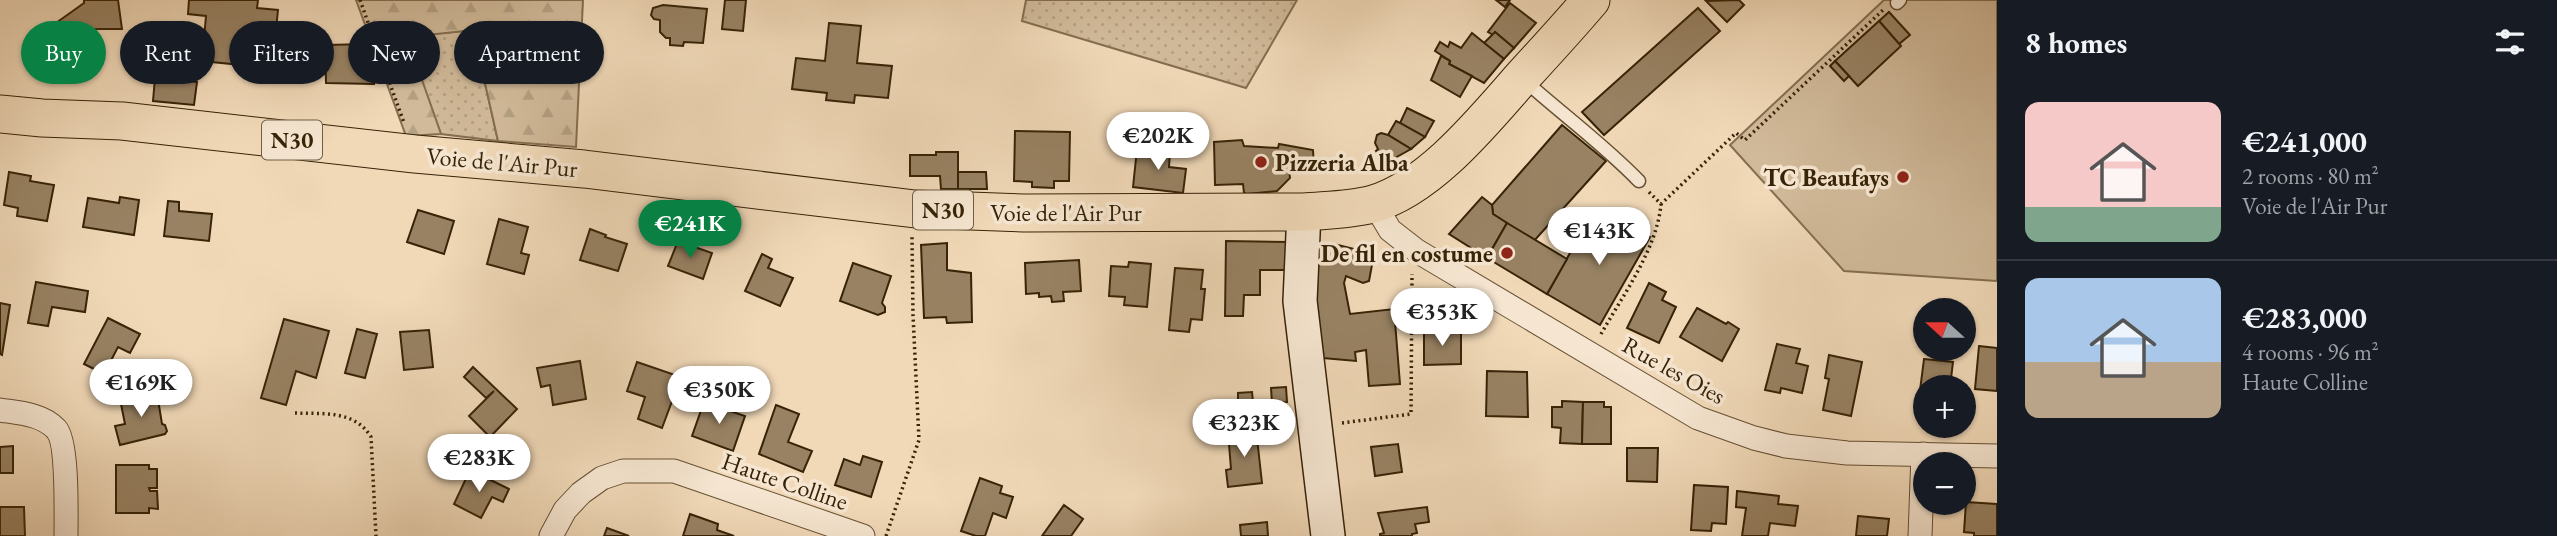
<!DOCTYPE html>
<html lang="en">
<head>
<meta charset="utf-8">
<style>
	body { margin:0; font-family:"EB Garamond",serif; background:#242831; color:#f1f3f6; height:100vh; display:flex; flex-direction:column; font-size:26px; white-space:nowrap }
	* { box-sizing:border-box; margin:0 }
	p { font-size:23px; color:#9ea1a6 }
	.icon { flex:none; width:38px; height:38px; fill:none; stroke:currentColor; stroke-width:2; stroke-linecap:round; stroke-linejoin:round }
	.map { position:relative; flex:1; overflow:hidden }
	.panel { display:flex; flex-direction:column; background:#171b24; width:560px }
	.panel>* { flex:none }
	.top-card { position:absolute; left:21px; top:21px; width:665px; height:63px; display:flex; gap:14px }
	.needle { width:46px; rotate:291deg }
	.controls { position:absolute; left:1913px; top:298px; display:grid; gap:14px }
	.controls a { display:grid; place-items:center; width:63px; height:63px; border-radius:50%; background:#171b24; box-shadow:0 2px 5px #0004; font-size:35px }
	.price { position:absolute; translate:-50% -60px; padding:0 16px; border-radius:24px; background:#fff; color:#222; font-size:23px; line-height:46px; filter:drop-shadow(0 2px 4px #0008) }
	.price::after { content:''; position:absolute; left:50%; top:42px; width:21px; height:16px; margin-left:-10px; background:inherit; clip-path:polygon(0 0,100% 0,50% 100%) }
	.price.on { background:#0b8043; color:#fff }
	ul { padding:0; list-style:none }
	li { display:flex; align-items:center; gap:21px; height:175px; padding:0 28px }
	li+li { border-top:2px solid #363941 }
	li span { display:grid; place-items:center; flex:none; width:196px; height:140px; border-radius:14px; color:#555 }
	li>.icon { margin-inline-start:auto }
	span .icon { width:84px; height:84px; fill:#fffc; stroke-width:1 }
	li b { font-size:30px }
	h2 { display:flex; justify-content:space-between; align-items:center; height:84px; padding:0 28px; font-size:30px }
	.pill { padding:0 24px; border-radius:32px; background:#171b24; box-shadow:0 2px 5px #0004; font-size:24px; line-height:63px }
	.pill.on { background:#0b8043; color:#fff }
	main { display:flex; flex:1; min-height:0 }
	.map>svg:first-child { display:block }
	.grass { fill:url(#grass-dots); stroke:#846e50; stroke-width:2 }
	.forest { fill:url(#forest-firs); stroke:#846e50; stroke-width:2 }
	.park { fill:#d1ba9a; stroke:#846e50; stroke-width:2 }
	.building { fill:#988263; stroke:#372307; stroke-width:2 }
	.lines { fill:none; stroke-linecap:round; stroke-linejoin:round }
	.service-casing { stroke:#665033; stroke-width:15 }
	.minor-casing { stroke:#665033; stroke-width:25 }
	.secondary-casing { stroke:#372307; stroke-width:36 }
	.primary-casing { stroke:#372307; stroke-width:39 }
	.path { stroke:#372307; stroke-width:3.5; stroke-dasharray:2 3.5; stroke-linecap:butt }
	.service { stroke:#f6e6d1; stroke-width:12 }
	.minor { stroke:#f6e6d1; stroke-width:23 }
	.secondary { stroke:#f6e6d1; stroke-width:33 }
	.primary { stroke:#f1d9b8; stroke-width:37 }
	.poi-dot { fill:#8f2418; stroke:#f6e6d1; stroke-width:2.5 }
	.labels { text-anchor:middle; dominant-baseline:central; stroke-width:7; stroke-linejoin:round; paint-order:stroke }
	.shield { fill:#f6e6d1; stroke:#705e44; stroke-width:2 }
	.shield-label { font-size:23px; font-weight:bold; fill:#372307 }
	.street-label { font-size:24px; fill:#372307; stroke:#f6e6d1 }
	.poi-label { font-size:24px; font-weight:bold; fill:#372307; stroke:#f6e6d1; text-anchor:end }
</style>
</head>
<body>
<main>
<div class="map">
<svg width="1997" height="536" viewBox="0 0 1997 536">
	<defs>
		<pattern id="grass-dots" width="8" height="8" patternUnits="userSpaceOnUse" patternTransform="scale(1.75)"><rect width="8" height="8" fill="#d1ba9a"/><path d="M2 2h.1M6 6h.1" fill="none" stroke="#b4a083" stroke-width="1.8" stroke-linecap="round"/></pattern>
		<pattern id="forest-firs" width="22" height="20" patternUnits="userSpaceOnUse" patternTransform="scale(1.75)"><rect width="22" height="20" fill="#d1ba9a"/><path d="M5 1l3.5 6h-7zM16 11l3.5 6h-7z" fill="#b4a083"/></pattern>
	</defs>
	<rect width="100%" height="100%" fill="#f1d9b8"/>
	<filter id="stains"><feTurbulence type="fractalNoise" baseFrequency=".00286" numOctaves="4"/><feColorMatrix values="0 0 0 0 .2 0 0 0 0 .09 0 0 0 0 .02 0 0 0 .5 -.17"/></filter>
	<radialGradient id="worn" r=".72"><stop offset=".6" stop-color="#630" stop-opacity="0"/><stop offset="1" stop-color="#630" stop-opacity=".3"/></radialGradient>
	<g class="grass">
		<path d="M1026,0H1297L1246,88L1022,21Z"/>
		<path d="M473,30L498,141L441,134L406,37Z"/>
	</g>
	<path class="forest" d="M356,0H583L576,147L498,141L473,30L407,37L441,134L406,136Z"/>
	<path class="park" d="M1884,0H1997V281L1844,271L1730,145Z"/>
	<g class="building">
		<path d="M84,0H118L122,29H96L71,46L56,23L84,3Z"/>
		<path d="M189,0H258L257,8L278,10L272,68L202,61L206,16L188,14Z"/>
		<path d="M725,0H746L743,31L722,29Z"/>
		<path d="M1496,0H1510L1505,7Z"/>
		<path d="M1739,0L1744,5L1727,22L1706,1Z"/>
		<path d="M1510,3L1536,23L1514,48L1495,32L1493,35L1488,32Z"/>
		<path d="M663,5L707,9L703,43L684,42L683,46L670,45V38H666L660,32V20L654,19L651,15L653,8Z"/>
		<path d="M1698,8L1720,31L1604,135L1582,112Z"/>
		<path d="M1889,12L1910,35L1899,44L1879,21Z"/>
		<path d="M1879,21L1901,46L1858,86L1835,61Z"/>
		<path d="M829,23L861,26L857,63L892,66L888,98L855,95L854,103L826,100L827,93L792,89L796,58L825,61Z"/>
		<path d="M1495,32L1514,48L1504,59L1484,43Z"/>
		<path d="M1472,33L1504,59L1484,83L1449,64L1450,61L1435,51L1440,42L1448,47L1450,42L1461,48Z"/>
		<path d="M369,44L370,64H373L374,84L326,83L325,45Z"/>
		<path d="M146,50L169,52L166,79L197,82L194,105L153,101L155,78L144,77Z"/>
		<path d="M1441,56L1450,61L1449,64L1472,76L1460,97L1431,80Z"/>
		<path d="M1835,61L1849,76L1844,81L1830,66Z"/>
		<path d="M1407,108L1434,121L1425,137L1400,123Z"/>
		<path d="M1396,121L1400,123L1425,137L1411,149L1388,135Z"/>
		<path d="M1562,125L1606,161L1534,241L1493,214L1492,205Z"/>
		<path d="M1015,131L1070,132L1069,181H1054V188L1032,187V182L1014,181Z"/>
		<path d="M1381,133L1388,135L1411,149L1384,164L1376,151L1378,149L1375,143L1377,135Z"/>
		<path d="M1242,140L1244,146L1278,148L1279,144L1313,150L1314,169L1289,170L1290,178L1277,191L1247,194L1244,193L1243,184L1215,185L1214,142Z"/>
		<path d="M1137,149L1170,152L1169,167L1186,169L1183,193L1133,187Z"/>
		<path d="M936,152H958V189H941L940,176H910V155H936Z"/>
		<path d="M9,172L31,176L30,181L54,185L47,221L17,216L18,208L4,205Z"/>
		<path d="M958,172H986L987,189H958Z"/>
		<path d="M120,197L139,200L134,235L83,227L88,198L119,203Z"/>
		<path d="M1482,197L1492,205L1493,214L1507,223L1487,258L1449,234Z"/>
		<path d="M168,201L179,202V211L212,214L209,241L164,236Z"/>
		<path d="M418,210L454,221L444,254L407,242Z"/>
		<path d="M1607,210L1650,237L1600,325L1547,294L1579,237Z"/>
		<path d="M499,219L528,227L521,253L529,255L524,274L487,264Z"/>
		<path d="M1507,223L1567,259L1547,294L1487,258Z"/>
		<path d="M590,229L606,235L605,237L627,244L618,271L580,260Z"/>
		<path d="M678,241L712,253L703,279L668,266Z"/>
		<path d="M1226,241L1287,242V270H1260V295H1244L1243,316H1225Z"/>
		<path d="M947,243V270L971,273L972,322L947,323L946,317L924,318L921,245Z"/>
		<path d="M1322,244H1334L1374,254L1369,281L1363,283L1346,276L1344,283L1350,314L1394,309L1400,384L1369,386L1366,350L1355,352L1356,361L1323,358L1314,301L1313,251Z"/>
		<path d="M762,254L772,259L768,268L793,278L780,306L745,291Z"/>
		<path d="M1079,260L1081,291L1063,292L1064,301L1052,302L1051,296L1039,297V293L1026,294L1025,263Z"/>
		<path d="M1129,262L1151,264L1147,307L1124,305L1125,297L1109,296L1111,266L1128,267Z"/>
		<path d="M853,263L891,276L882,303L885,307V312L878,315L840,301Z"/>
		<path d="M1175,268L1203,270L1201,289H1205L1202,320L1191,319L1189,332L1169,330Z"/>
		<path d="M36,282L88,291L85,312L52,307L48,326L28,323Z"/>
		<path d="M1649,283L1666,292L1662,300L1676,307L1659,343L1627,328Z"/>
		<path d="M0,303L10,305L2,355L0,354Z"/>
		<path d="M1697,308L1726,324L1728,322L1739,329L1722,361L1680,337Z"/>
		<path d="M108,318L140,334L130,353L118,347L104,374L84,364Z"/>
		<path d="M284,319L329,331L316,378L296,371L286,405L261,398Z"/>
		<path d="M357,329L377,334L365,378L345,373Z"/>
		<path d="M429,330L433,367L404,370L400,332Z"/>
		<path d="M1461,330V364L1424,365V331Z"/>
		<path d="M1777,344L1800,349L1796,363L1808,366L1802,393L1781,388L1780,393L1765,390Z"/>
		<path d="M1979,346L1997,348V391L1975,389Z"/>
		<path d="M1829,355L1862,362L1851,416L1823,410L1829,379L1825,378Z"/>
		<path d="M1924,359L1953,362L1950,387H1925V407L1918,406Z"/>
		<path d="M580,361L586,399L553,405L550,385L541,387L537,368Z"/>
		<path d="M637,362L681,377L662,428L638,419L645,397L627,391Z"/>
		<path d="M473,367L517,409L490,437L469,416L494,391L486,398L464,377Z"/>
		<path d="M1487,371L1527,372L1528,417L1486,416Z"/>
		<path d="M156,387L162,424L165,425L167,431L165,434L120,445L115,426L125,424L121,404L143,399L142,391Z"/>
		<path d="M1286,387L1287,402L1272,403L1271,388Z"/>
		<path d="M1252,392L1253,402H1238V393Z"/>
		<path d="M1562,401L1583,402L1582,444L1560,443L1561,428L1552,427V407H1562Z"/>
		<path d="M704,402L745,416L733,451L692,436Z"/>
		<path d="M1583,402H1604V407H1611V444H1582Z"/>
		<path d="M776,405L799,414L788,442L812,451L803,472L759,454Z"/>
		<path d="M1256,429L1262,483L1228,487L1226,470L1231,469L1229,444H1232L1231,432Z"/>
		<path d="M1398,444L1402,472L1375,476L1371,447Z"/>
		<path d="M13,446V473H0V447Z"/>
		<path d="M1627,448H1658L1657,482L1627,481Z"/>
		<path d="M863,456L882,462L871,497L835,485L844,459L860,465Z"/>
		<path d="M116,465H149V469H157V488H149L150,491H157L158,509L149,508V513H116Z"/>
		<path d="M470,470L509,489L503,502L492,497L481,518L454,504Z"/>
		<path d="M980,478L1002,486L1000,493L1013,497L1006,518L993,513L985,536H976L961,531Z"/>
		<path d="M1694,485L1728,487L1726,524L1712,523L1711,531L1691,530Z"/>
		<path d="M1737,491L1779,496L1778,504L1798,506L1795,526L1770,523L1768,536H1742L1746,508L1736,507Z"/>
		<path d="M1966,502L1997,504V536H1974V533L1964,532Z"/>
		<path d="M1064,505L1083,519L1071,536H1042Z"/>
		<path d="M0,507H24L25,536H0Z"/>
		<path d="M1427,507L1429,522L1415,524L1417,533L1412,534V536H1380V534L1384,533L1378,513Z"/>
		<path d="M690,514L718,524L717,530L734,536H683Z"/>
		<path d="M1858,516L1889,519L1887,536H1856Z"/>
		<path d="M1267,522L1268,536H1241L1240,525Z"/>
		<path d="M607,528L629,536H604Z"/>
	</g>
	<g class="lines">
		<defs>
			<g id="service">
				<path d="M1897,3L1900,0"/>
				<path d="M1524,80C1562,114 1603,144 1639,181"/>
			</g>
			<g id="minor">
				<path d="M1374,203L1390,230L1417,251L1698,418L1754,438L1786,446L1847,453L1997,456"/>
				<path d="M0,410C19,413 42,414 56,429C68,441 66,516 66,536"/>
				<path d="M551,536L565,510L581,493L602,478L623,471H674L863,536"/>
				<path d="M1920,536L1923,454"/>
			</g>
			<path id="secondary" d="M1304,212L1300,301L1328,536"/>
			<path id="primary" d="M0,114L42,118L122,121L415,154L584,169L915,209L1024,213L1304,212C1326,210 1351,210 1373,204C1431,187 1484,120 1523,76C1546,51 1569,26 1591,0"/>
		</defs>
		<use href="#service" class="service-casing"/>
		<use href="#minor" class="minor-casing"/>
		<use href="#secondary" class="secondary-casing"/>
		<use href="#primary" class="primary-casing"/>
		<g class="path">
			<path d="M360,0L404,123"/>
			<path d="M1649,192L1661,204L1736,133L1745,140L1883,10"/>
			<path d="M1601,334C1623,295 1657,249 1661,204"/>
			<path d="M295,413C323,414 355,410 371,437L376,536"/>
			<path d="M1342,423L1411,414L1412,274"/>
			<path d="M886,536L919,440L913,315L912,236"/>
		</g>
		<use href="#service" class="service"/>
		<use href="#minor" class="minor"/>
		<use href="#secondary" class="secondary"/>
		<use href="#primary" class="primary"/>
	</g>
	<g class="poi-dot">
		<circle cx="1261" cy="162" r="7"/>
		<circle cx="1903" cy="177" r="7"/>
		<circle cx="1507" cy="253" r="7"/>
	</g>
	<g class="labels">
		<g class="shield">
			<rect x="262" y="120.5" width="60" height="39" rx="5"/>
			<rect x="913" y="190.5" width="60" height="39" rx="5"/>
		</g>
		<g class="shield-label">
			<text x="292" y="140">N30</text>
			<text x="943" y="210">N30</text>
		</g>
		<g class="street-label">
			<text transform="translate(502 162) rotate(5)">Voie de l'Air Pur</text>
			<text x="1066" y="212">Voie de l'Air Pur</text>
			<text transform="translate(1674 370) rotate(29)">Rue les Oies</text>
			<text transform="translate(785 481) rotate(19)">Haute Colline</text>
		</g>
		<g class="poi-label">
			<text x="1275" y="162" text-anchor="start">Pizzeria Alba</text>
			<text x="1889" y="177">TC Beaufays</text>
			<text x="1493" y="253">De fil en costume</text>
		</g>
	</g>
	<rect width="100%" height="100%" filter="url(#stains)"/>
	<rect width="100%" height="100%" fill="url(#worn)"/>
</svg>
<div class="controls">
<a><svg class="needle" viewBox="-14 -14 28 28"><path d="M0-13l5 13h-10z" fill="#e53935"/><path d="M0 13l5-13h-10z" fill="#9ea1a6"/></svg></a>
<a>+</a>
<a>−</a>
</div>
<b class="price" style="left:1158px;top:172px">€202K</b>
<b class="price on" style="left:690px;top:260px">€241K</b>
<b class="price" style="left:1599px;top:267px">€143K</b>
<b class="price" style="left:1442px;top:348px">€353K</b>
<b class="price" style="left:141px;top:419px">€169K</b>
<b class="price" style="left:719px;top:426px">€350K</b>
<b class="price" style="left:1244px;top:459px">€323K</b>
<b class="price" style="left:479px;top:494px">€283K</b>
<div class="top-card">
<a class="pill on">Buy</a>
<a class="pill">Rent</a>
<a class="pill">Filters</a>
<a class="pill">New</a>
<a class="pill">Apartment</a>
</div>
</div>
<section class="panel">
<h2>8 homes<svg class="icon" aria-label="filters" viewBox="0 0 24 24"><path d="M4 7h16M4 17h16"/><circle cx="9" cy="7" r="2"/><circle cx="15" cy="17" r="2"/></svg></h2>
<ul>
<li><span style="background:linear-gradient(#f6c9c9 75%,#7fa58c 0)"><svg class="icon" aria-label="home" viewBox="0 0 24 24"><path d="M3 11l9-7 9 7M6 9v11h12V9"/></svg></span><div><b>€241,000</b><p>2 rooms · 80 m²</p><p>Voie de l'Air Pur</p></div></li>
<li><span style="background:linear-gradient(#a9c7e8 60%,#b9a48a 0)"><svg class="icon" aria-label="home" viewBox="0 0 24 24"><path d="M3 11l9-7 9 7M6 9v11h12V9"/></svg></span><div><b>€283,000</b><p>4 rooms · 96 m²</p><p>Haute Colline</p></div></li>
</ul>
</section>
</main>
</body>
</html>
